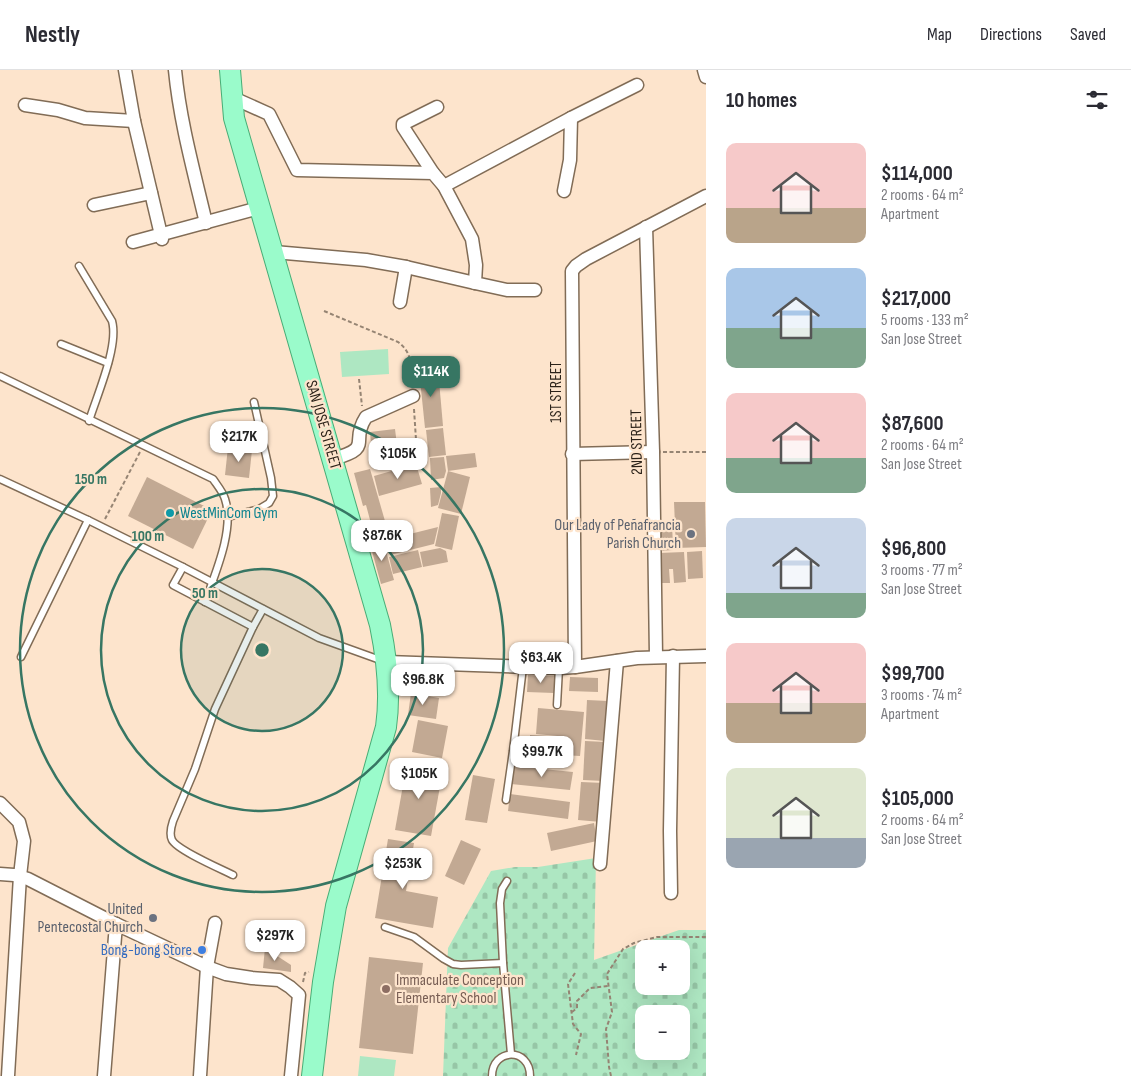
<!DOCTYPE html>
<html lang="en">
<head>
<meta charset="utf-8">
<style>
	body { margin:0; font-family:"Sofia Sans Condensed",sans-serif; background:#f2f2f3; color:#2b2b33; height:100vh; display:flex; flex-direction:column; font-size:19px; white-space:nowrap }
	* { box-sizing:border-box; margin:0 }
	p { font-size:16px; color:#7c7c81 }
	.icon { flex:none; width:28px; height:28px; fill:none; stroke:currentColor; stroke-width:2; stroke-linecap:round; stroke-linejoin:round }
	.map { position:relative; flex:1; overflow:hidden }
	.details { display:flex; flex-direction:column; background:#fff; width:425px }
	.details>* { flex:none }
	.buttons { position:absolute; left:635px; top:870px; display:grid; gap:10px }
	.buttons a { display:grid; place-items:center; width:55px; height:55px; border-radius:10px; background:#fff; box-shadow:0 5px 20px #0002; font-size:25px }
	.price { position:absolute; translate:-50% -42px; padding:0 11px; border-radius:10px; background:#fff; color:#222; font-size:16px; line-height:32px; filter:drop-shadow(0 1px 2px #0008) }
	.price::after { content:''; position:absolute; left:50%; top:30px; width:15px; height:11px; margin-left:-8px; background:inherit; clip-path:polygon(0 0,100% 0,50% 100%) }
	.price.active { background:#377663; color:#fff }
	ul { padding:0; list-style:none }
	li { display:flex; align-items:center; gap:15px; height:125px; padding:0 20px }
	li span { display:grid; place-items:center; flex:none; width:140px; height:100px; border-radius:10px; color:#555 }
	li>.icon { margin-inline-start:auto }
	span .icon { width:60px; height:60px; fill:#fffc; stroke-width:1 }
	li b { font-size:21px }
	h2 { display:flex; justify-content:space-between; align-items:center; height:60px; padding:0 20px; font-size:21px }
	header { display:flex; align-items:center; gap:30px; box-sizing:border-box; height:70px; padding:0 25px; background:#fff; border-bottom:1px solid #e1e1e2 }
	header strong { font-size:24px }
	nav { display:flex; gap:28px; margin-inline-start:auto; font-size:18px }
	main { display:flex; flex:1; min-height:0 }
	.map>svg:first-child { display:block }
	.cemetery { fill:url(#cemetery-stones); fill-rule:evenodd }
	.green { fill:#aee7c2 }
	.building { fill:#c2a993 }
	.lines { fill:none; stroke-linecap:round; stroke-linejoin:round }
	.lane-casing { stroke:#816c56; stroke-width:9 }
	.street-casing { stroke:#816c56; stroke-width:15 }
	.primary-casing { stroke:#48ad76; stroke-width:22 }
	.path { stroke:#958473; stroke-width:2; stroke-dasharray:4 2.5; stroke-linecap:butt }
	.lane { stroke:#fff; stroke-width:6 }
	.street { stroke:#fff; stroke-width:12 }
	.primary { stroke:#9afbcb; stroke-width:20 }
	.ring { fill:none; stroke:#377663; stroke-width:2.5 }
	.culture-dot { fill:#0f9aa8; stroke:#fde4cc; stroke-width:2 }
	.worship-dot { fill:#6b7280; stroke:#fde4cc; stroke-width:2 }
	.shop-dot { fill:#3f7fe0; stroke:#fde4cc; stroke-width:2 }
	.education-dot { fill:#8d6e63; stroke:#fde4cc; stroke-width:2 }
	.labels { text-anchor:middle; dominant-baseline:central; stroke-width:4.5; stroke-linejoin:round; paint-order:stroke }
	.street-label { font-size:16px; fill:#2b2219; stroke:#fde4cc }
	.culture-label { font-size:16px; fill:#0d838f; stroke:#fde4cc; text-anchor:start }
	.worship-label { font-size:16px; fill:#5b616d; stroke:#fde4cc; text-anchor:end }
	.shop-label { font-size:16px; fill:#366cbe; stroke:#fde4cc; text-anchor:end }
	.education-label { font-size:16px; fill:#785e54; stroke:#fde4cc; text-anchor:start }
	.centre { fill:#377663; stroke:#fde4cc; stroke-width:2.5 }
	.ring-label { font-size:15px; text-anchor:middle; font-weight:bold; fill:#377663; stroke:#fde4cc; stroke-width:4.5; stroke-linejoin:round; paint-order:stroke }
</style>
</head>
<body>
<header>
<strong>Nestly</strong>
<nav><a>Map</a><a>Directions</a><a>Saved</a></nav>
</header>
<main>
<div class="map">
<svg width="706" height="1006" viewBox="0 0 706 1006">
	<defs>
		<pattern id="cemetery-stones" width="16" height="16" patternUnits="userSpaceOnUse" patternTransform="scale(1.25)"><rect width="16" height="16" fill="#aee7c2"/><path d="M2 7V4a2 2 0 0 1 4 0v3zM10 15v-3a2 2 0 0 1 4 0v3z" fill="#96c6a6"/></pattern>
	</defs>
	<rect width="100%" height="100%" fill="#fde4cc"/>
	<path class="cemetery" d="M596,788L594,890L679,860H706V1006H443L448,878L491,801L515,797H538ZM644,879H681V916H644ZM644,944H681V981H644Z"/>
	<g class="green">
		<path d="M388,279L389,304L342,307L340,282Z"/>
		<path d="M360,986L396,990L394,1006H358Z"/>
	</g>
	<g class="building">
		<path d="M438,299L443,356L425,358L419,300Z"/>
		<path d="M443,358L446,385L429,387L426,360Z"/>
		<path d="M395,359L398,383L372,386L370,362Z"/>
		<path d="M228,377L252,380L249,408L225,405Z"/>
		<path d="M475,383L477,397L448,401L446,386Z"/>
		<path d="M444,387L446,401L444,408L431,410L430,388Z"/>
		<path d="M416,394L422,414L379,426L374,406Z"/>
		<path d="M370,399L387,458L373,461L366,435L363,436L354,403Z"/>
		<path d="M448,401L470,407L461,444L438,438Z"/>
		<path d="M147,407L212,440L193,479L128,446Z"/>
		<path d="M441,417V423L438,435L431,437L430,418Z"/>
		<path d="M674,432H705L706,477L676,478Z"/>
		<path d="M442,443L459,446L452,480L435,476Z"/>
		<path d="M658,451H672L673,480L659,481Z"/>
		<path d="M438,457L434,474L390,485L386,470Z"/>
		<path d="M383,470L394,510L381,514L370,474Z"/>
		<path d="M440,478L446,481L448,492L423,497L420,482Z"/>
		<path d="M418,480L422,497L393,504L389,487Z"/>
		<path d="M702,481L703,508L688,509L687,482Z"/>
		<path d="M684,482L686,512L674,513L673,499H669L670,513H660L659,483Z"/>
		<path d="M528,605L555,606L554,623L527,622Z"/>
		<path d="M570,607L598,608V622L569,621Z"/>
		<path d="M411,623L439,628L436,649L408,645Z"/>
		<path d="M587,630L608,631L605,671L585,669Z"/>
		<path d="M538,638L584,642L580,686L529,683L530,665L568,667L536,664Z"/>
		<path d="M418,650L448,656L442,688L412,682Z"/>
		<path d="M585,671L606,672L604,711L583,710Z"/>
		<path d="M407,693L443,700L431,766L395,760Z"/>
		<path d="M513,696L573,702L570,720L511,714Z"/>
		<path d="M473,705L495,709L487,753L465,750Z"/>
		<path d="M581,712L604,713L601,752L578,750Z"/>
		<path d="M510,724L570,732L568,749L508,741Z"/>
		<path d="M594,753L597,771L551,781L547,763Z"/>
		<path d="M388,769L414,773L406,821L438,827L433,858L375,848Z"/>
		<path d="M461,770L481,779L464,815L445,806Z"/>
		<path d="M265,878L291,895V902L263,898Z"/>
		<path d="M369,887L423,893L413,984L359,978Z"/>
	</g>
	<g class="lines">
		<defs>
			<g id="lane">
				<path d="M79,196L112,251C119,276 97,325 89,351"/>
				<path d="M61,274L108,293"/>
				<path d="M0,306L213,409C217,415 223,422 225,429C235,459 215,504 205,532"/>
				<path d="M0,409L88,450L183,497L319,568L383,591"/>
				<path d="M228,447L259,439L269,433L273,426L271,408L254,332"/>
				<path d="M183,497L173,515L253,557"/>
				<path d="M21,587L88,450"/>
				<path d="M557,635L559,598"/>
				<path d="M506,730L513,681L523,597"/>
				<path d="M233,805C221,799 177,780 172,770C169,764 171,757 173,751L195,699L215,639L253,557L263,539"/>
				<path d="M507,811L502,819L500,833L503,893L511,984"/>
				<path d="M385,857L414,867L444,889L453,894L461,895L503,893"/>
				<path d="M492,1006C492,978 530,977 530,1006"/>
			</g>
			<g id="street">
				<path d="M125,0L134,51L162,169"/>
				<path d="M175,0C180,52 194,102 206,153"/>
				<path d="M704,0L706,7"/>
				<path d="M231,27L269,44L297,100L433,103L444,116L472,169L476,195L475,213L507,220H535"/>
				<path d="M25,35L58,40L85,48L134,51"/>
				<path d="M571,48L637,15"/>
				<path d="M433,103L403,57V54L437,37"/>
				<path d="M444,116L571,48L570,90L564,121"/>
				<path d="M94,135L151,123"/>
				<path d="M646,157L653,382L656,586"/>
				<path d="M133,172L259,138"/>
				<path d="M274,182L366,190L406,197L475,213"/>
				<path d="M400,232L406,197"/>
				<path d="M572,384L653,382"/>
				<path d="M333,389C375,377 349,373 366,347L413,326"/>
				<path d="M387,592L559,598L575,597L637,588L706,586"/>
				<path d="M575,597L572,201L576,196L586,189L706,126"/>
				<path d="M0,733L19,752L24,771L20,806L8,1006"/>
				<path d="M600,794L617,591"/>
				<path d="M0,804L14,805L28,809L116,854L207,897L226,904L252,908L279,910L290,917L299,925L291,1006"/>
				<path d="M671,823L670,761L673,586"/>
				<path d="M104,1006L116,854"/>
				<path d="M200,1006L207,897L215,853"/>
			</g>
			<path id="primary" d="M230,0L234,48L380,555C387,589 391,622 386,657L336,836L323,912L312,1006"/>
		</defs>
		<use href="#lane" class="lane-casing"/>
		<use href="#street" class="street-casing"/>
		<use href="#primary" class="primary-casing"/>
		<g class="path">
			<path d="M324,241L398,272C413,283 411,297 412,314"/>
			<path d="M359,309L362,336"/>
			<path d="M414,339L417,385"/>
			<path d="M663,382H706"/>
			<path d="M105,449L140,382"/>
			<path d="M575,903L568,914L573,954L581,964L576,985"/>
			<path d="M303,912L305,903L309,902"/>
			<path d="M572,942L577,938V931L590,918L608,916"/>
			<path d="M611,1006L609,997L606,959L612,942L607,904L623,879L634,873L657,867H706"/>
		</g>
		<use href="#lane" class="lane"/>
		<use href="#street" class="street"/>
		<use href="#primary" class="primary"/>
	</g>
	<circle cx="262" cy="580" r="81" fill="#377663" fill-opacity=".12"/>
	<g class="ring">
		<circle cx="262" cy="580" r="81"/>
		<circle cx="262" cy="580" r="161"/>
		<circle cx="262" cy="580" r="242"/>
	</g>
	<circle class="culture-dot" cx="170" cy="443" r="5"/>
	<g class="worship-dot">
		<circle cx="691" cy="464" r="5"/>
		<circle cx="153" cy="848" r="5"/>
	</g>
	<circle class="shop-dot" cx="202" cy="880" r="5"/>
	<circle class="education-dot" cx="386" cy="919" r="5"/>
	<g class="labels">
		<g class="street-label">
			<text transform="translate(556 322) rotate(-90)">1ST STREET</text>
			<text transform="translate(323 355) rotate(74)">SAN JOSE STREET</text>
			<text transform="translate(637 372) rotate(-91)">2ND STREET</text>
		</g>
		<g class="culture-label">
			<text x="180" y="443">WestMinCom Gym</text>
		</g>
		<g class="worship-label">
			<text x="681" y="455">Our Lady of Peñafrancia<tspan x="681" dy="18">Parish Church</tspan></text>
			<text x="143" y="839">United<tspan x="143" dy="18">Pentecostal Church</tspan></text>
		</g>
		<g class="shop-label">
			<text x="192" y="880">Bong-bong Store</text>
		</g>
		<g class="education-label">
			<text x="396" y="910">Immaculate Conception<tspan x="396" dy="18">Elementary School</tspan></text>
		</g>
	</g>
	<circle cx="262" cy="580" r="8" class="centre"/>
	<g class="ring-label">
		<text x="91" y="414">150 m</text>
		<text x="148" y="471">100 m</text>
		<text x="205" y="528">50 m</text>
	</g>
</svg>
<div class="buttons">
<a>+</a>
<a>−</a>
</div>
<b class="price active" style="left:431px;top:328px">$114K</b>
<b class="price" style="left:239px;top:393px">$217K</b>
<b class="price" style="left:398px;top:410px">$105K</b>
<b class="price" style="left:382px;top:492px">$87.6K</b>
<b class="price" style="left:541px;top:614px">$63.4K</b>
<b class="price" style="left:423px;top:636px">$96.8K</b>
<b class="price" style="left:542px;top:708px">$99.7K</b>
<b class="price" style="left:419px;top:730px">$105K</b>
<b class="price" style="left:403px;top:820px">$253K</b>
<b class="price" style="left:275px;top:892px">$297K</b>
</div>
<section class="details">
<h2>10 homes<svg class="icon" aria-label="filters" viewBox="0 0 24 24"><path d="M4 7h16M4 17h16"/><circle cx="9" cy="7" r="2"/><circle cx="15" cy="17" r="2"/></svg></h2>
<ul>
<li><span style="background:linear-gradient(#f6c9c9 65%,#b9a48a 0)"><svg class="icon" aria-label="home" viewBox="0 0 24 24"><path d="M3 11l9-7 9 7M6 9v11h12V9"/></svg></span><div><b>$114,000</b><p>2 rooms · 64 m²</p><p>Apartment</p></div></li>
<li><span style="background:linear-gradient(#a9c7e8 60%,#7fa58c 0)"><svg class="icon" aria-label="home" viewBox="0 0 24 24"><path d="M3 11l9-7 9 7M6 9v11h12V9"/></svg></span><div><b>$217,000</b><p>5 rooms · 133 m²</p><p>San Jose Street</p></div></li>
<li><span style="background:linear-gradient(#f6c9c9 65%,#7fa58c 0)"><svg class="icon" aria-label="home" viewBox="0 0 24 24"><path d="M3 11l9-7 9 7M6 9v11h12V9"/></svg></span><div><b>$87,600</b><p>2 rooms · 64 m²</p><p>San Jose Street</p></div></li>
<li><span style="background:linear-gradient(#c9d6e8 75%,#7fa58c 0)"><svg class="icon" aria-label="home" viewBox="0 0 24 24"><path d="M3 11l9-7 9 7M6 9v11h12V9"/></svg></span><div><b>$96,800</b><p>3 rooms · 77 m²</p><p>San Jose Street</p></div></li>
<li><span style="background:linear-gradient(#f6c9c9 60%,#b9a48a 0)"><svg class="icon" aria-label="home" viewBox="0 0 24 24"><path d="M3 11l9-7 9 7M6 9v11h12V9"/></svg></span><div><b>$99,700</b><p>3 rooms · 74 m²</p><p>Apartment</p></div></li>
<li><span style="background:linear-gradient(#dfe7d0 70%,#9aa5b1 0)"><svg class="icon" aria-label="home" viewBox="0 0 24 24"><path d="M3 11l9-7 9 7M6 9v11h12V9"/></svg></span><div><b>$105,000</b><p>2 rooms · 64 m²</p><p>San Jose Street</p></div></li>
</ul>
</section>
</main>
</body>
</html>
